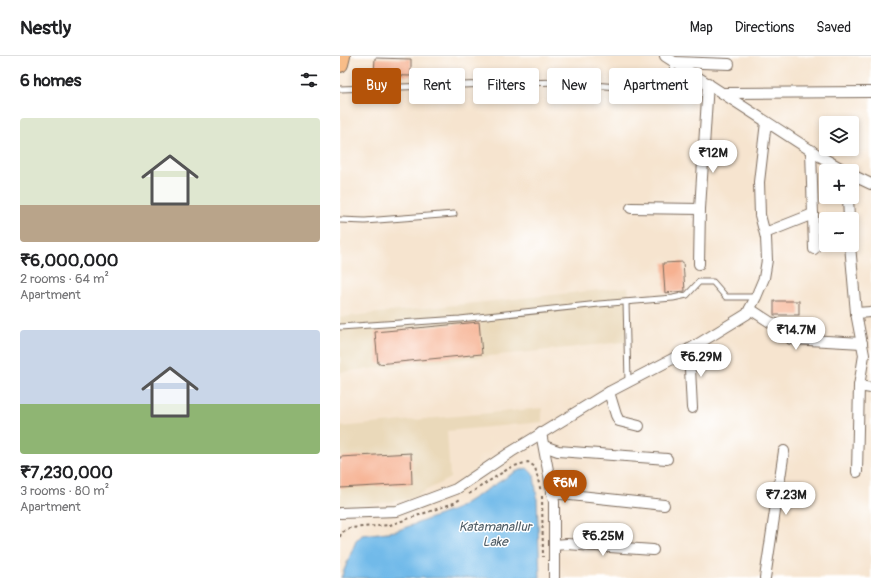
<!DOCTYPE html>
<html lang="en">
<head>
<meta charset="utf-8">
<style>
	body { margin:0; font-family:Pangolin,sans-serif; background:#f6f6f6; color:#202124; height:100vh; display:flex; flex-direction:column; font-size:15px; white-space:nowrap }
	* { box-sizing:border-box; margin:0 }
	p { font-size:13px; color:#757577 }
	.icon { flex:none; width:22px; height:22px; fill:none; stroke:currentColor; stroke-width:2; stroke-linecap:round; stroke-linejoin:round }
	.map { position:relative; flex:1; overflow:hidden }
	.drawer { display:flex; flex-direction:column; background:#fff; width:340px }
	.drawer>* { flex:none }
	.banner { position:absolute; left:12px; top:12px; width:380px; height:36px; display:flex; gap:8px }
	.buttons { position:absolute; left:479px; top:60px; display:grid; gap:8px }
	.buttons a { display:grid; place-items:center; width:40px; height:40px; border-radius:4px; background:#fff; box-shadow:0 2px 6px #0003; font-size:20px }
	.price { position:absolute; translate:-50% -34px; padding:0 9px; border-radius:14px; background:#fff; color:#222; font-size:13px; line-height:26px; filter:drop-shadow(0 1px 2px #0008) }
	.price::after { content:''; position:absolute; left:50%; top:24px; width:12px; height:9px; margin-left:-6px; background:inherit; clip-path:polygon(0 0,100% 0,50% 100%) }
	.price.selected { background:#b45309; color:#fff }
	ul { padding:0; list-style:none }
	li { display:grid; align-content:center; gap:8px; height:212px; padding:0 20px }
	li span { display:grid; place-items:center; height:124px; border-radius:4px; color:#555 }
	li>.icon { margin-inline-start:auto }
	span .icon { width:72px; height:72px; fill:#fffc; stroke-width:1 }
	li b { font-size:17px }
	h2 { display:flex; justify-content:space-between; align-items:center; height:48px; padding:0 20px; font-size:17px }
	.tag { padding:0 14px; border-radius:4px; background:#fff; box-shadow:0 2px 6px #0003; font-size:14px; line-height:36px }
	.tag.selected { background:#b45309; color:#fff }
	header { display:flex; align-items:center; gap:24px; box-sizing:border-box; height:56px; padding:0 20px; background:#fff; border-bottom:1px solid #e0e0e0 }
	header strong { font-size:19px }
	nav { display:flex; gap:22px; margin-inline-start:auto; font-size:14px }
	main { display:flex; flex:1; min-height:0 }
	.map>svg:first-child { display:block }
	.built { fill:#ead9ba }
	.water { fill:#71bae9; stroke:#567284 }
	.building { fill:#f6b191 }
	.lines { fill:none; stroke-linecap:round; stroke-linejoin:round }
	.lane-casing { stroke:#7c6b5c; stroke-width:7 }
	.street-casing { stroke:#7c6b5c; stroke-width:12 }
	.primary-casing { stroke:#7c6b5c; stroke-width:18 }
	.path { stroke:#7c6b5c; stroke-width:2; stroke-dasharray:3 3; stroke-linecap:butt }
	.lane { stroke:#fff; stroke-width:5 }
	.street { stroke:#fff; stroke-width:10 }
	.primary { stroke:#f8bd88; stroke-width:16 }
	.labels { text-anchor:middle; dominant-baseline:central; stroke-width:3; stroke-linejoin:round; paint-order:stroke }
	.water-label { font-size:13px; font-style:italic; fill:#4e5c65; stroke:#fff }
</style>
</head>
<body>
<header>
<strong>Nestly</strong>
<nav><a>Map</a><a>Directions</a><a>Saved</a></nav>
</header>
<main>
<section class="drawer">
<h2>6 homes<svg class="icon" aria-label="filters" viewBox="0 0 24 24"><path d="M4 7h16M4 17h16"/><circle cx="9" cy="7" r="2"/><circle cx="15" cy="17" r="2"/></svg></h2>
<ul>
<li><span style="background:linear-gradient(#dfe7d0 70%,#b9a48a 0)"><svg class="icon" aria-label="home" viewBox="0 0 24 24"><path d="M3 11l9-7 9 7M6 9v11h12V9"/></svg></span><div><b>₹6,000,000</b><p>2 rooms · 64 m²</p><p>Apartment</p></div></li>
<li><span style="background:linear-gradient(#c9d6e8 60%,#8fb573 0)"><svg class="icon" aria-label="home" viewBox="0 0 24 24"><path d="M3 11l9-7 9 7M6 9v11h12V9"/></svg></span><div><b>₹7,230,000</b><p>3 rooms · 80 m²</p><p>Apartment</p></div></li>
</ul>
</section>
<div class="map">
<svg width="531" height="522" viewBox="0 0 531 522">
	<rect width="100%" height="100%" fill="#fff"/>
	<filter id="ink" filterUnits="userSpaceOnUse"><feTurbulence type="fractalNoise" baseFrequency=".025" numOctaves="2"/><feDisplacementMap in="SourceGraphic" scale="8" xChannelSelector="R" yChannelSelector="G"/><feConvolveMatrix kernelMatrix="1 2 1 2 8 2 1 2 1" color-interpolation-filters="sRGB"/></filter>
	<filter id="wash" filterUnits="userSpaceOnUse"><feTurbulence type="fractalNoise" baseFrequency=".012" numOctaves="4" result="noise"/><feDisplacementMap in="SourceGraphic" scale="16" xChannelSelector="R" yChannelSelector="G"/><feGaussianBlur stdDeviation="0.9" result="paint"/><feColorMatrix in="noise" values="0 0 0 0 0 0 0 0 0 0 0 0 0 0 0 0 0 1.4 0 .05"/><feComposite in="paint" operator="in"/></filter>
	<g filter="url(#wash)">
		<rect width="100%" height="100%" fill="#f6e4cf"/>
		<g class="built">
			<path d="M288,231L293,285L0,316V261Z"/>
			<path d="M202,352V366L107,375L110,422L70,443L26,449H0V371Z"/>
		</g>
		<path class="water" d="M187,412L194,419L197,442L200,522H1L16,485L22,479L56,475L116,453L175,416Z"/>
		<g id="blocks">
			<g class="building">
				<path d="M35,2L71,3V20L34,19Z"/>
				<path d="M343,206L345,235L325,237L323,207Z"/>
				<rect x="434" y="245" width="25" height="14"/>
				<path d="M139,266L142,298L38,308L35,276Z"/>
				<path d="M71,397L72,428L0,432V401Z"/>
			</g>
		</g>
	</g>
	<g filter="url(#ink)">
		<use href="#blocks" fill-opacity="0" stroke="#7c6b5c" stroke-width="1"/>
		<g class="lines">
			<defs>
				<g id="lane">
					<path d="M0,33L217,26L314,34C329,29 329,20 335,6"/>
					<path d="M0,164L25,165L114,158"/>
					<path d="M286,246L288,325"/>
					<path d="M0,271L120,263L259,248L333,242L347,239L359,226H373L386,241H416"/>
				</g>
				<g id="street">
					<path d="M325,0L481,101L506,115"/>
					<path d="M335,6L389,8"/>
					<path d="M383,37L531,36"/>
					<path d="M471,94L474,193"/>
					<path d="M512,119L531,128"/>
					<path d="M508,141L509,163"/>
					<path d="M291,152L360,153"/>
					<path d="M425,177L473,158"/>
					<path d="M510,189L516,257L524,299L519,330L517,416"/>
					<path d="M359,208L360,153L368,27"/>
					<path d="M410,253L430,266L445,271L451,283L522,287"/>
					<path d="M516,257L531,256"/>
					<path d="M349,293L352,352"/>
					<path d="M519,330L531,332"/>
					<path d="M269,336L276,359L279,365L299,370"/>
					<path d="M201,377L214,446V522"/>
					<path d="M204,390L218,395L327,403"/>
					<path d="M212,437L324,449"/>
					<path d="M0,457L57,455L116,433L171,396L269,336L340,299L407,258L416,241L424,222L427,204L426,182L420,159L419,126L426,66"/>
					<path d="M214,489L227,488L313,494"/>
					<path d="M425,522L444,395"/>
				</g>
				<path id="primary" d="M0,8L2,0"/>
			</defs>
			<use href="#lane" class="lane-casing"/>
			<use href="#street" class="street-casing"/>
			<use href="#primary" class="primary-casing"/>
			<g class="path">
				<path d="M129,438L171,411L188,406L195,411L201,436"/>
				<path d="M202,440L203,501"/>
				<path d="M0,481L1,477L9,472L50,469L114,447L122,442"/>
			</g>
			<use href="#lane" class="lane"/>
			<use href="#street" class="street"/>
			<use href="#primary" class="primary"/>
		</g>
	</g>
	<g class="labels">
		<g class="water-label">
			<text x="155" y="471">Katamanallur<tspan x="155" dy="15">Lake</tspan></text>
		</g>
	</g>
</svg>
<div class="buttons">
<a><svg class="icon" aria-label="layers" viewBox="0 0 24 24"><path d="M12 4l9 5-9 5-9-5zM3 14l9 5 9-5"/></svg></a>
<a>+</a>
<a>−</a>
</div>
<b class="price" style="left:373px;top:118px">₹12M</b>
<b class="price" style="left:456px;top:295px">₹14.7M</b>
<b class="price" style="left:361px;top:322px">₹6.29M</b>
<b class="price selected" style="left:225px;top:448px">₹6M</b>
<b class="price" style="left:446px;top:460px">₹7.23M</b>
<b class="price" style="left:263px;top:501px">₹6.25M</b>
<div class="banner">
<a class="tag selected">Buy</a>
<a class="tag">Rent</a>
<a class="tag">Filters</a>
<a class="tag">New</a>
<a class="tag">Apartment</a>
</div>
</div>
</main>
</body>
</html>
